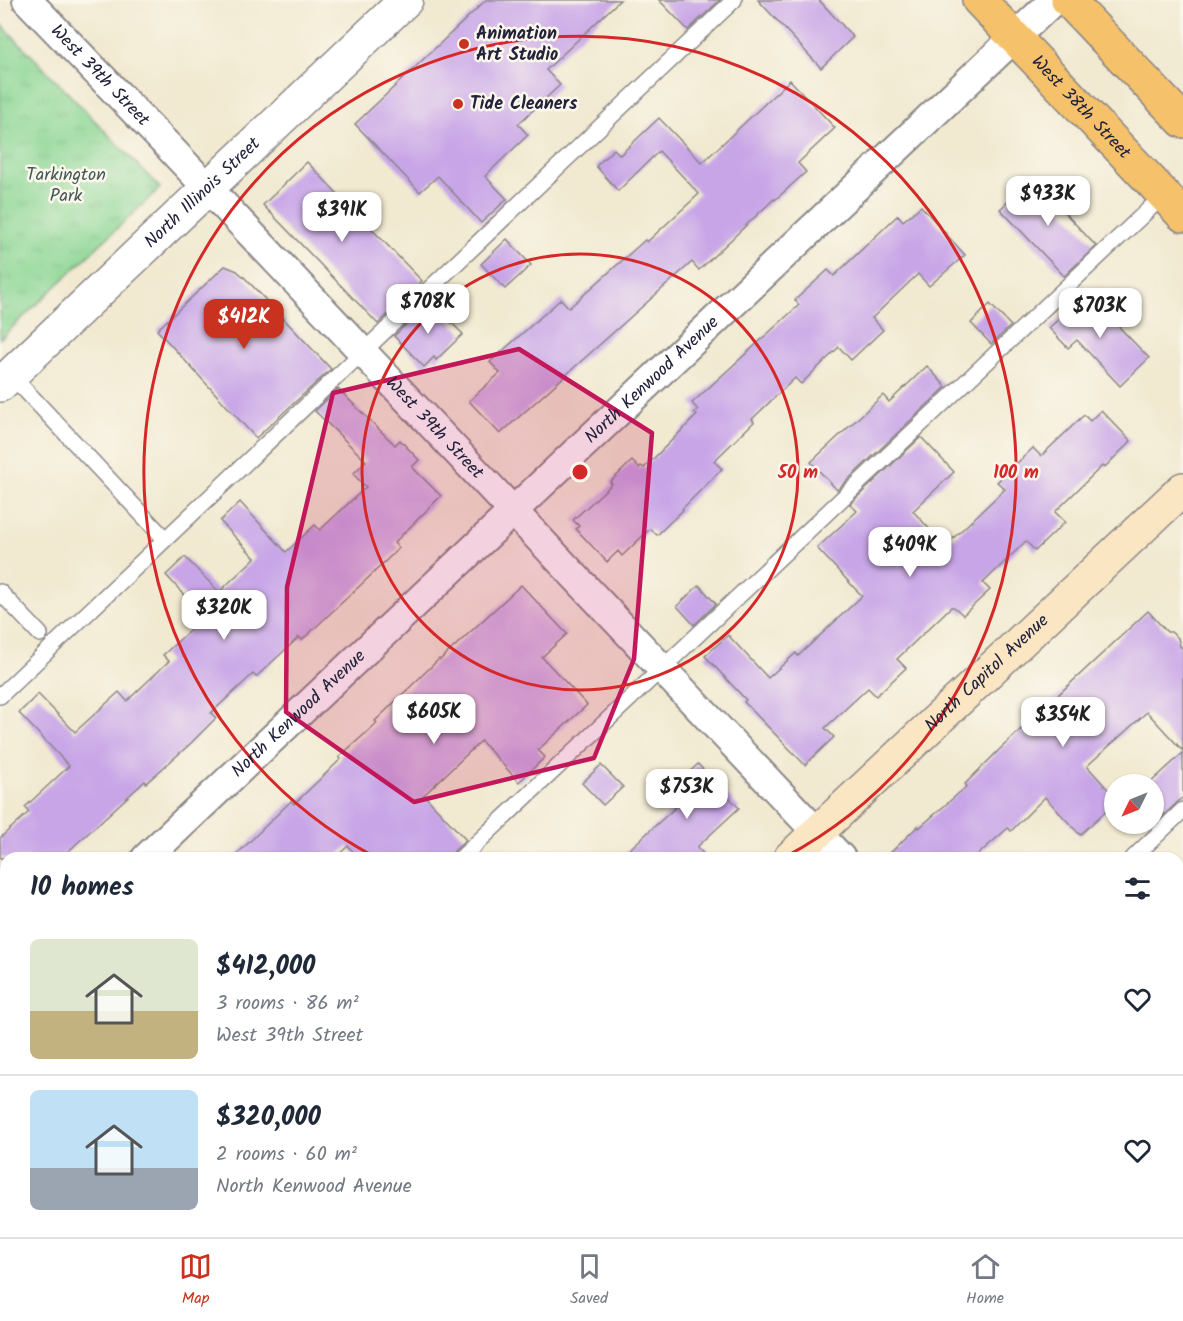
<!DOCTYPE html>
<html lang="en">
<head>
<meta charset="utf-8">
<style>
	body { margin:0; font-family:Kalam,sans-serif; background:#f6f6f7; color:#1f2937; height:100vh; display:flex; flex-direction:column; font-size:22px; white-space:nowrap }
	* { box-sizing:border-box; margin:0 }
	p { font-size:20px; color:#747a83 }
	.icon { flex:none; width:33px; height:33px; fill:none; stroke:currentColor; stroke-width:2; stroke-linecap:round; stroke-linejoin:round }
	.map { position:relative; flex:1; overflow:hidden }
	.details { position:absolute; left:0px; top:852px; width:1184px; height:386px; display:flex; flex-direction:column; background:#fff; border-radius:18px 18px 0 0; box-shadow:0 2px 4px #0004 }
	.details>* { flex:none }
	.needle { width:39px; rotate:227deg }
	.fabs { position:absolute; left:1104px; top:774px; display:grid; gap:12px }
	.fabs a { display:grid; place-items:center; width:60px; height:60px; border-radius:50%; background:#fff; box-shadow:0 2px 4px #0004; font-size:30px }
	.price { position:absolute; translate:-50% -51px; padding:0 14px; border-radius:12px; background:#fff; color:#222; font-size:20px; line-height:39px; filter:drop-shadow(0 2px 3px #0008) }
	.price::after { content:''; position:absolute; left:50%; top:36px; width:18px; height:14px; margin-left:-9px; background:inherit; clip-path:polygon(0 0,100% 0,50% 100%) }
	.price.selected { background:#c8321e; color:#fff }
	ul { padding:0; list-style:none }
	li { display:flex; align-items:center; gap:18px; height:150px; padding:0 30px }
	li+li { border-top:2px solid #e0e1e3 }
	li span { display:grid; place-items:center; flex:none; width:168px; height:120px; border-radius:9px; color:#555 }
	li>.icon { margin-inline-start:auto }
	span .icon { width:72px; height:72px; fill:#fffc; stroke-width:1 }
	li b { font-size:26px }
	h2 { display:flex; justify-content:space-between; align-items:center; height:72px; padding:0 30px; font-size:26px }
	.tab-bar { display:flex; justify-content:space-around; align-items:center; height:84px; border-top:2px solid #e0e1e3; background:#fff; font-size:16px; color:#747a83 }
	.tab-bar a { display:grid; justify-items:center; gap:3px }
	.tab-bar .selected { color:#c8321e }
	.map>svg:first-child { display:block }
	.grass { fill:url(#grass-tufts); stroke:#567c67; stroke-width:1.5 }
	.building { fill:#c8a5e7 }
	.lines { fill:none; stroke-linecap:round; stroke-linejoin:round }
	.service-casing { stroke:#8a8686; stroke-width:18 }
	.minor-casing { stroke:#8a8686; stroke-width:32 }
	.tertiary-casing { stroke:#8a8686; stroke-width:36 }
	.secondary-casing { stroke:#8a8686; stroke-width:36 }
	.primary-casing { stroke:#8a8686; stroke-width:36 }
	.service { stroke:#fff; stroke-width:15 }
	.minor { stroke:#fff; stroke-width:28 }
	.tertiary { stroke:#fff; stroke-width:33 }
	.secondary { stroke:#fbe6c4; stroke-width:33 }
	.primary { stroke:#f5c16b; stroke-width:33 }
	.marked { fill:#c2185b; fill-opacity:0.2; stroke:#c2185b; stroke-width:4.5; stroke-linejoin:round }
	.ring { fill:none; stroke:#d62828; stroke-width:3 }
	.poi-dot { fill:#c8321e; stroke:#fbf7ec; stroke-width:2 }
	.labels { text-anchor:middle; dominant-baseline:central; stroke-width:5; stroke-linejoin:round; paint-order:stroke }
	.poi-label { font-size:18px; font-weight:bold; fill:#22223b; stroke:#fbf7ec; text-anchor:start }
	.street-label { font-size:18px; fill:#22223b; stroke:#fbf7ec }
	.park-label { font-size:18px; fill:#415855; stroke:#fbf7ec }
	.centre { fill:#d62828; stroke:#fbf7ec; stroke-width:3 }
	.ring-label { font-size:18px; text-anchor:middle; font-weight:bold; fill:#d62828; stroke:#fbf7ec; stroke-width:5; stroke-linejoin:round; paint-order:stroke }
</style>
</head>
<body>
<div class="map">
<svg width="1183" height="1237" viewBox="0 0 1183 1237">
	<defs>
		<pattern id="grass-tufts" width="24" height="20" patternUnits="userSpaceOnUse" patternTransform="scale(1.5)"><rect width="24" height="20" fill="#8ad693"/><path d="M3 7l-1-3M5 7V3M7 7l1-3M15 17l-1-3M17 17v-4M19 17l1-3" fill="none" stroke="#77b780"/></pattern>
	</defs>
	<rect width="100%" height="100%" fill="#fbf7ec"/>
	<filter id="ink" filterUnits="userSpaceOnUse"><feTurbulence type="fractalNoise" baseFrequency=".0167" numOctaves="2"/><feDisplacementMap in="SourceGraphic" scale="12" xChannelSelector="R" yChannelSelector="G"/><feConvolveMatrix kernelMatrix="1 2 1 2 8 2 1 2 1" color-interpolation-filters="sRGB"/></filter>
	<filter id="wash" filterUnits="userSpaceOnUse"><feTurbulence type="fractalNoise" baseFrequency=".008" numOctaves="4" result="noise"/><feDisplacementMap in="SourceGraphic" scale="24" xChannelSelector="R" yChannelSelector="G"/><feGaussianBlur stdDeviation="1.35" result="paint"/><feColorMatrix in="noise" values="0 0 0 0 0 0 0 0 0 0 0 0 0 0 0 0 0 1.4 0 .05"/><feComposite in="paint" operator="in"/></filter>
	<g filter="url(#wash)">
		<rect width="100%" height="100%" fill="#f1e9d0"/>
		<path class="grass" d="M0,23L160,188L0,339Z"/>
		<g id="blocks">
			<g class="building">
				<path d="M486,0H620L546,70L560,85L518,124L528,135L485,176L507,199L481,223L438,176L420,192L355,124Z"/>
				<path d="M659,0H720L688,30Z"/>
				<path d="M758,0H819L853,37L821,68Z"/>
				<path d="M790,80L835,128L798,163L806,172L775,200L774,199L699,270L692,262L500,434L469,401L500,373L490,362L561,299L569,308L645,240L647,242L699,194L659,151L618,191L596,166L614,149L620,155L659,118L702,163Z"/>
				<path d="M307,162L422,281L378,324L263,205Z"/>
				<path d="M1033,179L1096,246L1064,276L1000,209Z"/>
				<path d="M921,206L965,255L929,286L918,274L872,318L883,330L851,360L839,347L801,384L795,378L752,419L754,422L714,461L722,469L682,509L683,510L657,535L650,529L622,556L618,551L607,562L576,529L579,526L573,520L612,484L610,482L632,461L639,468L641,466L644,468L697,415L694,413L698,410L692,403L799,305L795,300L828,270L834,276L898,215L903,221Z"/>
				<path d="M507,239L531,265L505,289L481,264Z"/>
				<path d="M225,266L237,271L245,278L331,369L256,438L157,330Z"/>
				<path d="M1086,293L1149,358L1120,386L1077,340L1068,348L1049,328Z"/>
				<path d="M430,302L463,334L436,360L434,357L424,367L394,336Z"/>
				<path d="M990,304L1011,326L991,344L971,323Z"/>
				<path d="M927,366L946,387L837,490L811,462L883,395L889,402Z"/>
				<path d="M338,389L395,445L400,440L419,460L412,467L441,496L394,543L399,548L366,580L302,640L299,637L256,677L253,674L211,713L216,718L189,745L146,783L145,781L61,858H0V838L29,812L25,807L69,766L19,713L38,694L75,732L119,692L127,701L169,661L163,655L202,619L196,613L199,611L166,575L185,557L219,592L255,558L220,521L240,502L286,552L315,525L320,530L366,487L353,474L366,461L315,411Z"/>
				<path d="M1101,410L1131,441L1104,468L1102,466L1055,512L1065,522L1035,551L1026,541L983,583L990,590L963,615L954,607H951L897,659L906,668L876,696L868,688L825,728L834,737L805,765L744,702L746,700L705,656L728,635L768,678L796,653L798,656L862,596L817,548L857,511L850,504L921,437L954,472L913,511L945,546L1005,489L997,482L1033,448L1041,456L1084,415L1090,421Z"/>
				<path d="M521,585L567,634L542,657L587,705L538,750L545,757L519,782L481,741L424,795L466,840L454,851L452,858H359L348,846L335,858H233L291,801L294,804L341,759L339,757L377,723L375,721L439,659L440,660Z"/>
				<path d="M699,585L716,604L694,625L677,606Z"/>
				<path d="M1148,611L1167,632H1171L1178,638L1180,646L1183,649V751L1147,712L1087,766L1114,796V803L1080,835L1045,797L1011,831L1008,828L974,858H885L918,826L919,828L967,786L965,784L1000,749Z"/>
				<path d="M1183,753V797L1153,825L1151,824H1154V784H1149Z"/>
				<path d="M698,764L739,808L697,847L707,858H620L679,804L668,792Z"/>
				<path d="M601,765L623,787L603,805L582,783Z"/>
			</g>
		</g>
	</g>
	<g filter="url(#ink)">
		<use href="#blocks" fill-opacity="0" stroke="#8a8686" stroke-width="1.5"/>
		<g class="lines">
			<defs>
				<g id="service">
					<path d="M11,375L165,539"/>
					<path d="M0,592L40,634"/>
					<path d="M0,696L734,0"/>
					<path d="M461,858L1164,195"/>
					<path d="M1133,858L1183,810"/>
					<path d="M59,1237L65,1232"/>
					<path d="M732,1237L738,1232"/>
				</g>
				<g id="minor">
					<path id="s1" d="M27,0L168,146L841,858"/>
					<path id="s2" d="M146,858L1054,0"/>
					<path d="M0,996L6,990"/>
					<path d="M1178,1112L1183,1107"/>
					<path d="M1178,1213L1183,1219"/>
					<path d="M1046,1237L1052,1232"/>
				</g>
				<g id="tertiary">
					<path id="s3" d="M0,385L406,0"/>
				</g>
				<g id="secondary">
					<path id="s4" d="M790,858L1183,489"/>
					<path d="M390,1237L396,1232"/>
				</g>
				<g id="primary">
					<path id="s5" d="M979,0L1183,215"/>
					<path d="M1068,0L1183,121"/>
				</g>
			</defs>
			<use href="#service" class="service-casing"/>
			<use href="#minor" class="minor-casing"/>
			<use href="#tertiary" class="tertiary-casing"/>
			<use href="#secondary" class="secondary-casing"/>
			<use href="#primary" class="primary-casing"/>
			<use href="#service" class="service"/>
			<use href="#minor" class="minor"/>
			<use href="#tertiary" class="tertiary"/>
			<use href="#secondary" class="secondary"/>
			<use href="#primary" class="primary"/>
		</g>
	</g>
	<path class="marked" d="M519,349L652,433L634,659L594,758L414,802L286,712L287,587L333,393Z"/>
	<g class="ring">
		<circle cx="580" cy="472" r="218"/>
		<path d="M375 857A436 436 0 1 1 785 857"/>
	</g>
	<g class="poi-dot">
		<circle cx="464" cy="44" r="6"/>
		<circle cx="458" cy="104" r="6"/>
	</g>
	<g class="labels">
		<g class="poi-label">
			<text x="476" y="34">Animation<tspan x="476" dy="21">Art Studio</tspan></text>
			<text x="470" y="104">Tide Cleaners</text>
		</g>
		<g class="street-label">
			<text stroke="none"><textPath href="#s1" startOffset="105">West 39th Street</textPath></text>
			<text stroke="none"><textPath href="#s5" startOffset="148">West 38th Street</textPath></text>
			<text stroke="none"><textPath href="#s3" startOffset="279">North Illinois Street</textPath></text>
			<text stroke="none"><textPath href="#s2" startOffset="696">North Kenwood Avenue</textPath></text>
			<text stroke="none"><textPath href="#s1" startOffset="591">West 39th Street</textPath></text>
			<text stroke="none"><textPath href="#s4" startOffset="270">North Capitol Avenue</textPath></text>
			<text stroke="none"><textPath href="#s2" startOffset="210">North Kenwood Avenue</textPath></text>
		</g>
		<g class="park-label">
			<text x="66" y="175">Tarkington<tspan x="66" dy="21">Park</tspan></text>
		</g>
	</g>
	<circle cx="580" cy="472" r="9" class="centre"/>
	<g class="ring-label">
		<text x="798" y="478">50 m</text>
		<text x="1016" y="478">100 m</text>
	</g>
</svg>
<div class="fabs">
<a><svg class="needle" viewBox="-14 -14 28 28"><path d="M0-13l5 13h-10z" fill="#e53935"/><path d="M0 13l5-13h-10z" fill="#747a83"/></svg></a>
</div>
<b class="price" style="left:1048px;top:227px">$933K</b>
<b class="price" style="left:342px;top:243px">$391K</b>
<b class="price" style="left:428px;top:335px">$708K</b>
<b class="price" style="left:1100px;top:339px">$703K</b>
<b class="price selected" style="left:244px;top:350px">$412K</b>
<b class="price" style="left:910px;top:578px">$409K</b>
<b class="price" style="left:224px;top:641px">$320K</b>
<b class="price" style="left:434px;top:745px">$605K</b>
<b class="price" style="left:1063px;top:748px">$354K</b>
<b class="price" style="left:687px;top:820px">$753K</b>
<section class="details">
<h2>10 homes<svg class="icon" aria-label="filters" viewBox="0 0 24 24"><path d="M4 7h16M4 17h16"/><circle cx="9" cy="7" r="2"/><circle cx="15" cy="17" r="2"/></svg></h2>
<ul>
<li><span style="background:linear-gradient(#dfe7d0 60%,#c2b280 0)"><svg class="icon" aria-label="home" viewBox="0 0 24 24"><path d="M3 11l9-7 9 7M6 9v11h12V9"/></svg></span><div><b>$412,000</b><p>3 rooms · 86 m²</p><p>West 39th Street</p></div><svg class="icon" aria-label="heart" viewBox="0 0 24 24"><path d="M12 20l-8-8c-3-5 5-10 8-4 3-6 11-1 8 4z"/></svg></li>
<li><span style="background:linear-gradient(#bfe0f5 65%,#9aa5b1 0)"><svg class="icon" aria-label="home" viewBox="0 0 24 24"><path d="M3 11l9-7 9 7M6 9v11h12V9"/></svg></span><div><b>$320,000</b><p>2 rooms · 60 m²</p><p>North Kenwood Avenue</p></div><svg class="icon" aria-label="heart" viewBox="0 0 24 24"><path d="M12 20l-8-8c-3-5 5-10 8-4 3-6 11-1 8 4z"/></svg></li>
</ul>
</section>
</div>
<nav class="tab-bar">
<a class="selected"><svg class="icon" aria-label="map" viewBox="0 0 24 24"><path d="M3 6l6-2 6 2 6-2v14l-6 2-6-2-6 2zM9 4v14M15 6v14"/></svg>Map</a>
<a><svg class="icon" aria-label="saved" viewBox="0 0 24 24"><path d="M7 4h10v16l-5-4-5 4z"/></svg>Saved</a>
<a><svg class="icon" aria-label="home" viewBox="0 0 24 24"><path d="M3 11l9-7 9 7M6 9v11h12V9"/></svg>Home</a>
</nav>
</body>
</html>
